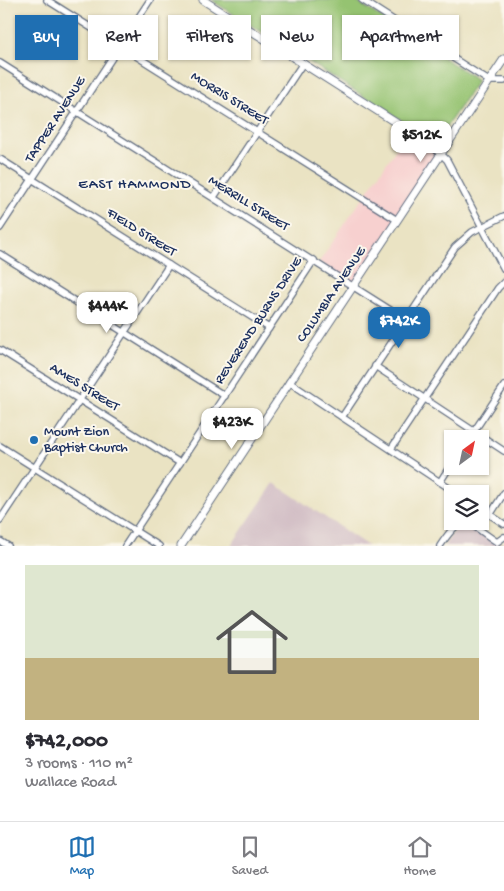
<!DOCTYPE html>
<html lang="en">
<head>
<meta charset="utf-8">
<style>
	body { margin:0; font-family:"Gochi Hand",sans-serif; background:#f2f2f3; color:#2b2b33; height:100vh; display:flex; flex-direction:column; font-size:19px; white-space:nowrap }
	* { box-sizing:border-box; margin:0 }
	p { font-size:16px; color:#7c7c81 }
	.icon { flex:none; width:28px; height:28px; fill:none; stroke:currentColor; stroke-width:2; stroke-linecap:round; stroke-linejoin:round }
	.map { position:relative; height:546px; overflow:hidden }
	.drawer { display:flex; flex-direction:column; background:#fff; flex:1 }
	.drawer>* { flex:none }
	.top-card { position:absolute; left:15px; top:15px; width:475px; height:45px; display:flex; gap:10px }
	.needle { width:32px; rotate:33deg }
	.tools { position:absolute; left:444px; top:430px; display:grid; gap:10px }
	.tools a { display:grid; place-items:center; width:45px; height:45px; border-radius:0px; background:#fff; box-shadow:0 1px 4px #0004; font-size:25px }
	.price { position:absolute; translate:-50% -42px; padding:0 11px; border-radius:10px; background:#fff; color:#222; font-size:16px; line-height:32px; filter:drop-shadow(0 1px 2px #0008) }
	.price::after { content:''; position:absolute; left:50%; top:30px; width:15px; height:11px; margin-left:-8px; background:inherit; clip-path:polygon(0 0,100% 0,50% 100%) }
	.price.active { background:#1f6fb2; color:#fff }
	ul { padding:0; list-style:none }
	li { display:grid; align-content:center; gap:10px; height:265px; padding:0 25px }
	li span { display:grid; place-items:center; height:155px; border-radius:0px; color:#555 }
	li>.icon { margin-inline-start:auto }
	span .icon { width:90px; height:90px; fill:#fffc; stroke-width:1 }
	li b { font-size:21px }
	.tag { padding:0 18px; border-radius:0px; background:#fff; box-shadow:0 1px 4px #0004; font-size:18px; line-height:45px }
	.tag.active { background:#1f6fb2; color:#fff }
	.menu { display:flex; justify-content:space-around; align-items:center; height:70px; border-top:1px solid #e1e1e2; background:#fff; font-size:14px; color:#7c7c81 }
	.menu a { display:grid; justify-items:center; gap:2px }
	.menu .active { color:#1f6fb2 }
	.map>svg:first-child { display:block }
	.built { fill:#f7d0cf }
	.industrial { fill:#d2bec5 }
	.green { fill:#95c371; stroke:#587968 }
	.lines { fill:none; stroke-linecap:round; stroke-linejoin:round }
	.minor-casing { stroke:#636e81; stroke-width:8 }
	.tertiary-casing { stroke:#636e81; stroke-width:9 }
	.minor { stroke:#fff; stroke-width:5.5 }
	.tertiary { stroke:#fff; stroke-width:7 }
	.poi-dot { fill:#1f6fb2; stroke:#fbf7ec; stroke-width:2 }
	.labels { text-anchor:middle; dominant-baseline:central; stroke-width:4; stroke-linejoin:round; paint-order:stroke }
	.street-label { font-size:14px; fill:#1b2f5e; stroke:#fbf7ec }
	.poi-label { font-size:14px; fill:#1b2f5e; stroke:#fbf7ec; text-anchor:start }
	.neighbourhood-label { font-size:15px; letter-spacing:1px; fill:#1b2f5e; stroke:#fbf7ec }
</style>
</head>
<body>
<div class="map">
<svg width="504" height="546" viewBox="0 0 504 546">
	<rect width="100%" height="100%" fill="#fbf7ec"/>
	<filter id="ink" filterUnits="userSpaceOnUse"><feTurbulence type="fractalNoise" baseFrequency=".02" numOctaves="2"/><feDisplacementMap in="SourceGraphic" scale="10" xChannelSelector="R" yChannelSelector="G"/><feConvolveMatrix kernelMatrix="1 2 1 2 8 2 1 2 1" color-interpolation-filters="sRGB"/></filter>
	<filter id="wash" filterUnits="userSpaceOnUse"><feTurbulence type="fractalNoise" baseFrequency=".0096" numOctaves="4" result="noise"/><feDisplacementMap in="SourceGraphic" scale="20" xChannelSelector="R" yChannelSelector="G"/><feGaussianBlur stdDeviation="1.12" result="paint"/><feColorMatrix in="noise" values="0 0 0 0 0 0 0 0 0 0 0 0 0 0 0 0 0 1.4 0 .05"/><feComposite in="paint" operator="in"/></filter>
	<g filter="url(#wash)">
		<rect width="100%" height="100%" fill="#eae3c3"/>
		<path class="built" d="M407,133L439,154L354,284L319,262Z"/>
		<g class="industrial">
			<path d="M274,483L368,546H231Z"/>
			<path d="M466,526L501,544L504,542V546H444L457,527Z"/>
		</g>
		<path class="green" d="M211,0H354L478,80L436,142Z"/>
	</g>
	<g filter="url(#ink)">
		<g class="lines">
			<defs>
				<g id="minor">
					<path d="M47,0L397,220"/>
					<path d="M362,0L489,81H504"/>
					<path d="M0,63L406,320"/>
					<path d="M441,154L447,160L504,269"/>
					<path d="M0,159L269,328"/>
					<path d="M214,197L303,63"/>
					<path d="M0,228L150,0"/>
					<path d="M0,254L225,396"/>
					<path d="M0,350L180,463"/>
					<path d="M375,366L504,451"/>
					<path d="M289,382L458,494"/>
					<path d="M342,417L455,247L472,232L504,216"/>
					<path d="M469,439L504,386"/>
					<path d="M0,446L159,546"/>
					<path d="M391,449L498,288L504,282"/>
					<path d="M440,482L452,463"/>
					<path d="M480,508L504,524"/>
					<path d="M490,515L504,493"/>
					<path d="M0,520L169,265"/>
					<path d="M0,541L8,546"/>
					<path d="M125,546L314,260"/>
					<path d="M440,546C464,510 465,521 497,542L504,537"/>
				</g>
				<g id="tertiary">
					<path d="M203,0L434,147L441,154"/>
					<path d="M181,546L504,59"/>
				</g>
			</defs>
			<use href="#minor" class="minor-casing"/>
			<use href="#tertiary" class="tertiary-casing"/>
			<use href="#minor" class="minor"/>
			<use href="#tertiary" class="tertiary"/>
		</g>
	</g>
	<circle class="poi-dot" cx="34" cy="440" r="5"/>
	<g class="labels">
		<g class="street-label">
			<text transform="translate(229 99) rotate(32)">MORRIS STREET</text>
			<text transform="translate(56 120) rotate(-57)">TAPPER AVENUE</text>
			<text transform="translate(248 204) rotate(32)">MERRILL STREET</text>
			<text transform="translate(141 233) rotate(32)">FIELD STREET</text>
			<text transform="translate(332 295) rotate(-56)">COLUMBIA AVENUE</text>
			<text transform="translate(259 321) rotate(-57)">REVEREND BURNS DRIVE</text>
			<text transform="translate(84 388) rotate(32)">AMES STREET</text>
		</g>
		<g class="poi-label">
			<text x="44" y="432">Mount Zion<tspan x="44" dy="16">Baptist Church</tspan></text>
		</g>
		<g class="neighbourhood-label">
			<text x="135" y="185">EAST HAMMOND</text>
		</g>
	</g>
</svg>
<div class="tools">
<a><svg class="needle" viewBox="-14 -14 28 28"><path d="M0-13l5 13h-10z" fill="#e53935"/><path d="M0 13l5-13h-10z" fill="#7c7c81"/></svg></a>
<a><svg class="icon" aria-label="layers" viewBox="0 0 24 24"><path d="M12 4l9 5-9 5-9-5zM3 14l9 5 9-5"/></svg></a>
</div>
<b class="price" style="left:421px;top:163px">$512K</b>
<b class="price" style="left:107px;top:334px">$444K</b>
<b class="price active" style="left:399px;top:349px">$742K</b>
<b class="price" style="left:232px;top:450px">$423K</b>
<div class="top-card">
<a class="tag active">Buy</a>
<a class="tag">Rent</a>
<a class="tag">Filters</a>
<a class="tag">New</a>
<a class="tag">Apartment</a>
</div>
</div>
<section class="drawer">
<ul>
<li><span style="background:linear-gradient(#dfe7d0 60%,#c2b280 0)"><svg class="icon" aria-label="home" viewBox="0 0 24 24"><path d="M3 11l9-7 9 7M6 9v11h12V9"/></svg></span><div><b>$742,000</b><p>3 rooms · 110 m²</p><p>Wallace Road</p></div></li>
</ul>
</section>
<nav class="menu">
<a class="active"><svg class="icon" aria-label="map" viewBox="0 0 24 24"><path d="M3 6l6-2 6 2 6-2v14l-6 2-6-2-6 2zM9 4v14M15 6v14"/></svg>Map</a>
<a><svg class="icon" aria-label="saved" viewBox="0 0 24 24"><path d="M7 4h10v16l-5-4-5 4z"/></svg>Saved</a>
<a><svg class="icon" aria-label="home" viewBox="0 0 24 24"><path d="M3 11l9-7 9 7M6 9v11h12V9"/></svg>Home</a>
</nav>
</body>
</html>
